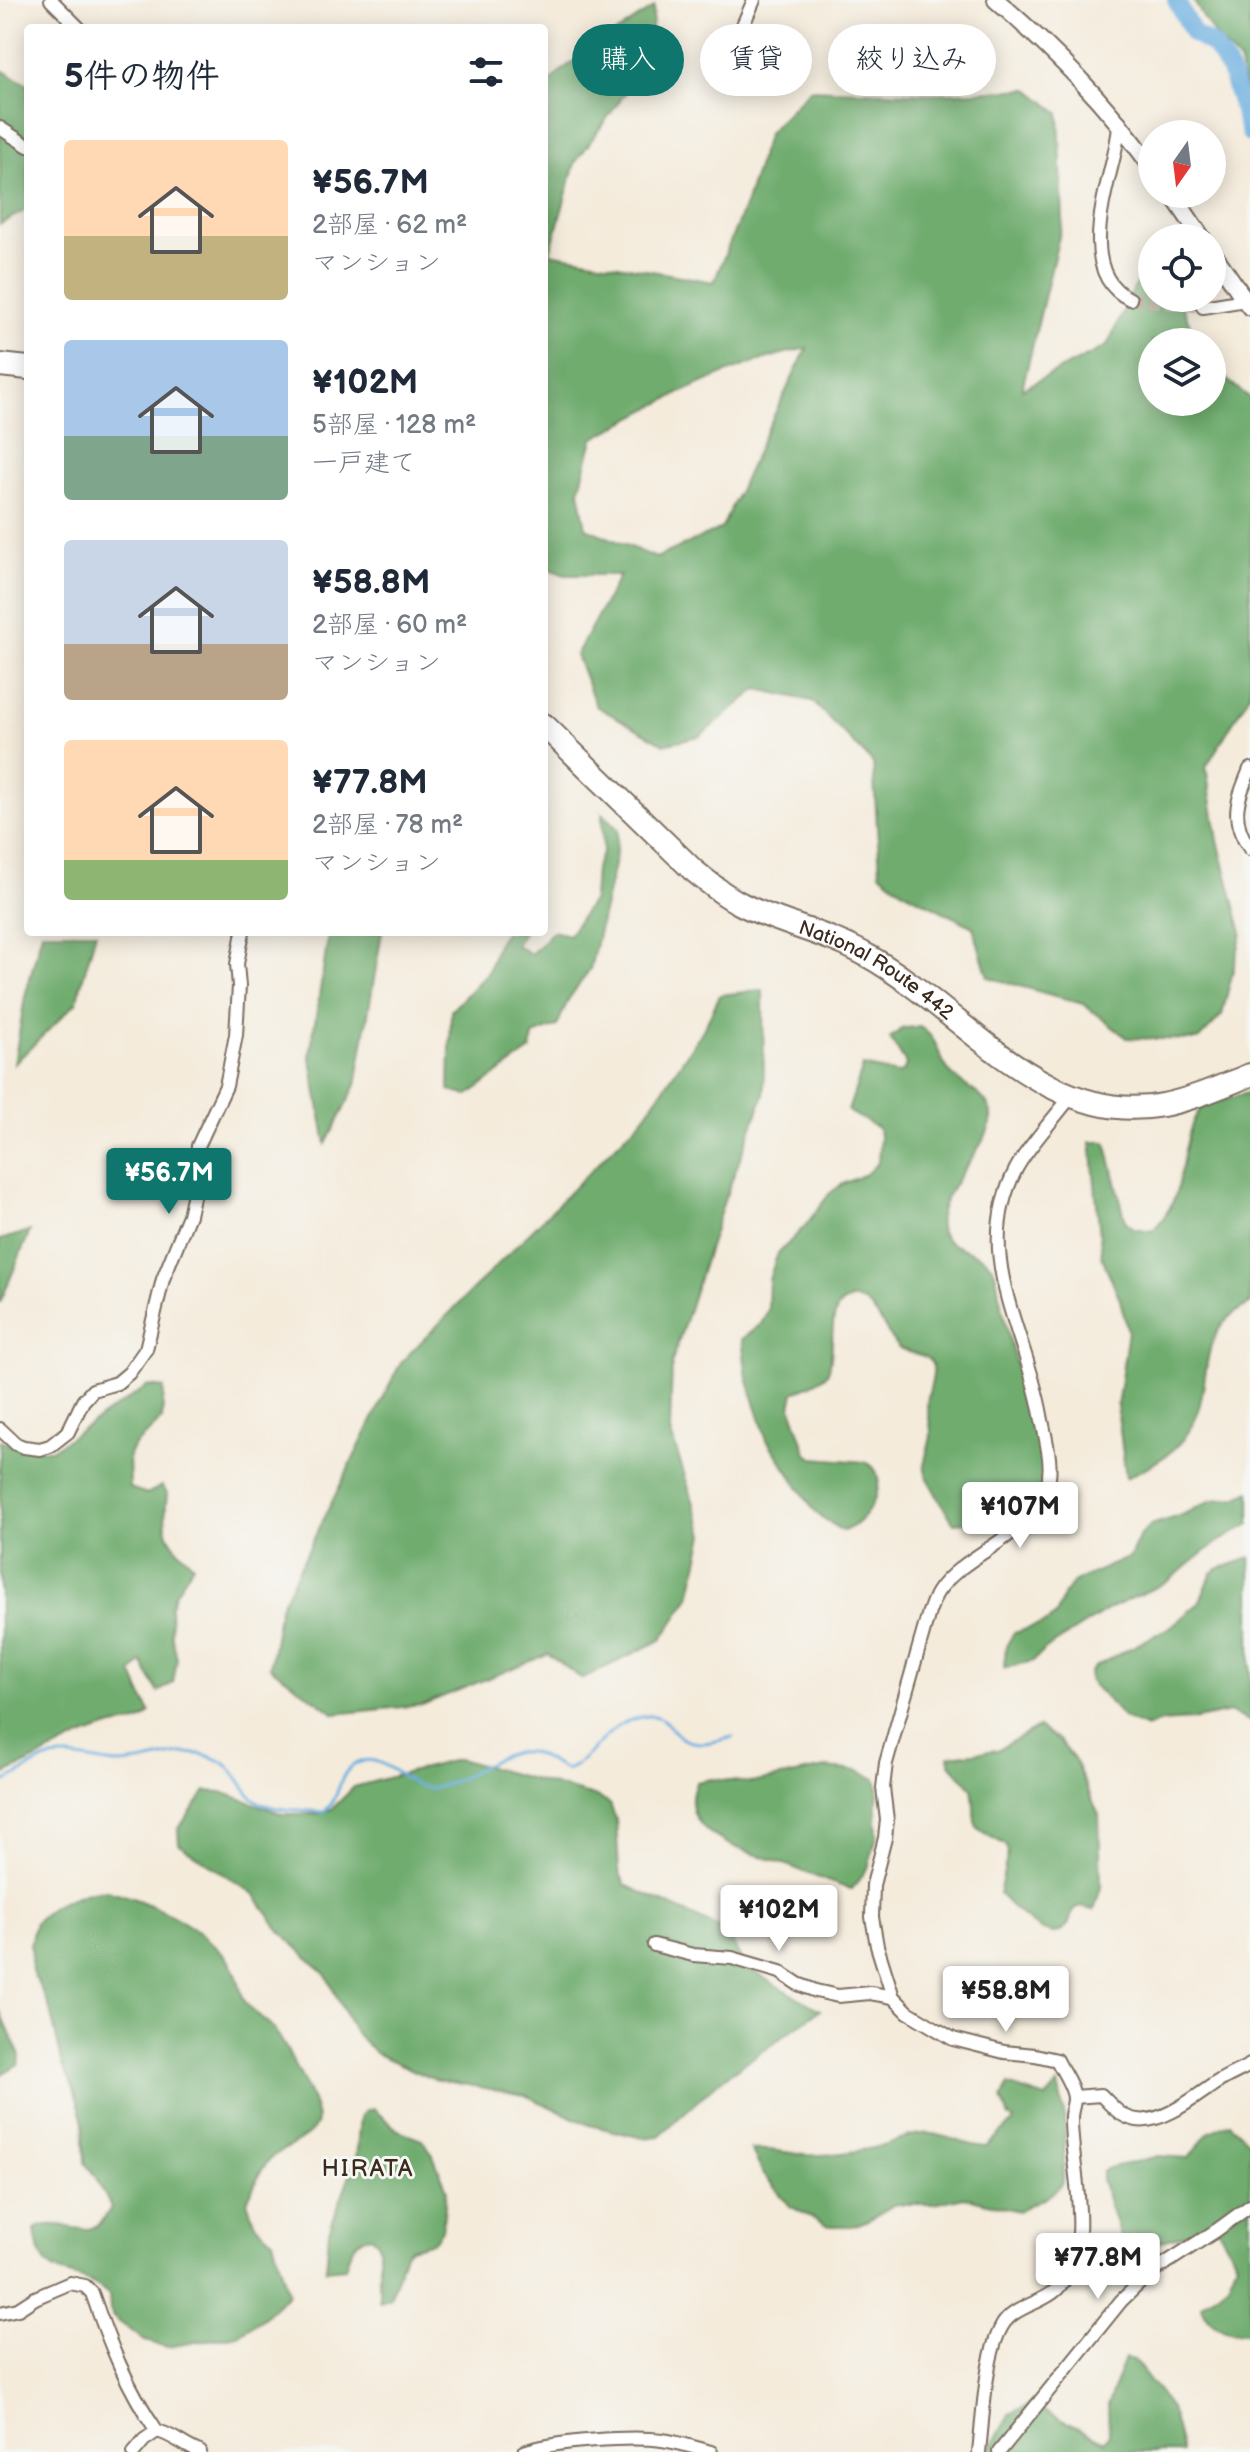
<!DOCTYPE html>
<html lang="ja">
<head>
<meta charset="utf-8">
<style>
	body { margin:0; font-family:"Balsamiq Sans","Klee One",sans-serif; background:#f6f6f7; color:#1f2937; height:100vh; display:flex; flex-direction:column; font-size:30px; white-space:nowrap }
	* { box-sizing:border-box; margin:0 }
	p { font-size:26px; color:#747a83 }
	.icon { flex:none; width:44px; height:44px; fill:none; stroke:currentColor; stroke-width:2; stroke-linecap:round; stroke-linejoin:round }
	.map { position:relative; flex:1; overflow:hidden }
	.drawer { position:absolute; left:24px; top:24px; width:524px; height:912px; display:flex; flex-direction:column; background:#fff; border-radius:8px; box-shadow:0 4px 20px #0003 }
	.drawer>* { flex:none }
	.hud { position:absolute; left:572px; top:24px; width:558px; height:72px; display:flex; gap:16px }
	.needle { width:52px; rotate:194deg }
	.fabs { position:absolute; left:1138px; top:120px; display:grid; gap:16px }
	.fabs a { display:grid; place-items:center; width:88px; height:88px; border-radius:50%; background:#fff; box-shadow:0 4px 20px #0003; font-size:40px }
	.price { position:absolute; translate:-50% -68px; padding:0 18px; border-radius:8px; background:#fff; color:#222; font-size:26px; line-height:52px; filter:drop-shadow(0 2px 4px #0008) }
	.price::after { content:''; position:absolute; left:50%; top:48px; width:24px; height:18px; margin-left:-12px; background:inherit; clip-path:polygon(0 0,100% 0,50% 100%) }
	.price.selected { background:#0f766e; color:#fff }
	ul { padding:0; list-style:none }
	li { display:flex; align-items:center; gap:24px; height:200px; padding:0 40px }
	li span { display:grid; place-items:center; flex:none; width:224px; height:160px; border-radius:8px; color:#555 }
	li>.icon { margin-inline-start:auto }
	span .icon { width:96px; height:96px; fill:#fffc; stroke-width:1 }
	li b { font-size:34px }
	h2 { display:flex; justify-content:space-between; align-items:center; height:96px; padding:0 40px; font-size:34px }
	.pill { padding:0 28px; border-radius:36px; background:#fff; box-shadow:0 4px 20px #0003; font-size:28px; line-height:72px }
	.pill.selected { background:#0f766e; color:#fff }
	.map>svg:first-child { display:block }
	.forest { fill:#6fac6e; stroke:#556b46; stroke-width:2; fill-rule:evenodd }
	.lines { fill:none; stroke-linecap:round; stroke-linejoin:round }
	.stream { stroke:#6aafe0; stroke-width:3 }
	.river { stroke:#6aafe0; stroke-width:18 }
	.street-tunnel { stroke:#cfc4b5; stroke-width:12; stroke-dasharray:12 6; stroke-linecap:butt }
	.street-casing { stroke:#7c6e60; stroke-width:16 }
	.secondary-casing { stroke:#7c6e60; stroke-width:20 }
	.highway-casing { stroke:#7c6e60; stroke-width:26 }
	.street { stroke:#fff; stroke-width:12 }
	.secondary { stroke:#fff; stroke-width:16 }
	.highway { stroke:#fff; stroke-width:22 }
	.labels { text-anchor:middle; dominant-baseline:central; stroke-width:6; stroke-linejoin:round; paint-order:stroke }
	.street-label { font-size:20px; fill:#3b2a1e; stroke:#f6f6f2 }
	.quarter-label { font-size:24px; letter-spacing:2px; fill:#3b2a1e; stroke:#f6f6f2 }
</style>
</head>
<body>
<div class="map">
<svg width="1250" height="2452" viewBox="0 0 1250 2452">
	<rect width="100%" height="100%" fill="#f6f6f2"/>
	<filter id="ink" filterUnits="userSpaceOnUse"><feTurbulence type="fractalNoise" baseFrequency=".0125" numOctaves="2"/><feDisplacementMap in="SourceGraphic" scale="16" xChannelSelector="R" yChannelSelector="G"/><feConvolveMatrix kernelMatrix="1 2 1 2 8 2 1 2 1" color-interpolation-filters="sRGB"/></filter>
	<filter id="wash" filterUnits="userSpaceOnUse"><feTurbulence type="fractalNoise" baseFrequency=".006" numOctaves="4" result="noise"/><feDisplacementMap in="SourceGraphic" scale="32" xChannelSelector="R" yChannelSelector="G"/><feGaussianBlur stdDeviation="1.8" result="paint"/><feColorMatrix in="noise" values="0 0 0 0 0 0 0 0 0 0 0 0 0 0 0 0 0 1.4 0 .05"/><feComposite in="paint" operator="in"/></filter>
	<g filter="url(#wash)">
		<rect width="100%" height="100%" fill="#f4ebdb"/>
		<g class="forest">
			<path d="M1193,0H1250V119L1240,63L1213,33Z"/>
			<path d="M654,7L649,60L575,163L550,253L714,282L746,202L768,133L810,89L934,94L1029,89L1059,113L1063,220L1022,389L1107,346L1152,250V298H1179L1197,342H1152V402H1212V368L1250,398V694L1206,767L1218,841L1242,933L1222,1015L1198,1040L1127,1038L1083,1004L988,977L973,927L903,891L880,873L873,763L812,701L757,689L700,736L664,744L596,706L576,655L620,575H565L544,567V88L563,69ZM807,348L764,436L722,528L656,558L586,528L579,491L593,439C661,401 731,364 807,348Z"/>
			<path d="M0,69L28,85V209L0,224Z"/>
			<path d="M602,813L618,829L615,860L590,969L568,1000L557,1026L533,1035L531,1050L467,1096L449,1090L451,1011L488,972L497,944L505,932H524L516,945L531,954L553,931L569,935L593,899L595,869L603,851Z"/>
			<path d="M42,932H96L76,1003L14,1064L25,996Z"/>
			<path d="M329,932H382L356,1085L326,1144L310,1055Z"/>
			<path d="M763,990L764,1095L724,1201L672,1362L670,1431L704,1534L690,1597L661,1640L582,1679L548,1654L422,1705L335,1714L270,1667L280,1607L401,1362L645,1116L703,1030L720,995Z"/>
			<path d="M920,1027C941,1041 935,1053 949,1071C960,1086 981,1091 989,1107C1005,1138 928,1193 941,1232C948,1251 985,1249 994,1270C997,1277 998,1286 999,1294C1004,1314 1008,1334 1013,1353C1020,1381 1028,1408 1036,1436C1039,1445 1043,1455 1045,1465C1047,1487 1032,1503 1018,1517L954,1523C947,1513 926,1480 925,1469C923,1458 931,1445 931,1433C931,1423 927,1413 927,1403C928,1392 935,1377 933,1367C930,1352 906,1355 897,1346C884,1331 872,1292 846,1301C824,1309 838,1357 826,1375C819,1383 803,1388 794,1392L791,1407L807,1454L813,1458L865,1462C896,1474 867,1526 842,1531L816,1513L767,1440L747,1378L742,1339L761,1324L768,1310L769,1280L777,1255L805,1226L830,1193L843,1184L866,1174L878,1163L880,1136L878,1128L848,1111L863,1066L897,1074L904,1071L906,1064L890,1038L903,1028Z"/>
			<path d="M1250,1092V1304C1190,1331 1217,1384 1189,1431C1176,1454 1149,1466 1126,1478L1117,1407L1128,1331L1120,1300L1102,1257L1091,1142H1106L1126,1222L1134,1228L1152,1231C1161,1222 1168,1213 1173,1201C1183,1178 1185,1120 1203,1107C1208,1103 1240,1096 1250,1092Z"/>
			<path d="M30,1231L0,1303V1240Z"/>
			<path d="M148,1386L164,1388L162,1419L133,1447L129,1455L130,1488L147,1494L162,1486L167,1493C163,1533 164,1536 193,1565L175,1594L170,1608L171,1634L177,1658L173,1683L158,1692L142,1662L132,1673L150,1713C138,1727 125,1722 110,1727C71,1738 37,1761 0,1776V1440L12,1446L51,1450Z"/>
			<path d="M1250,1491V1524L1215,1544L1167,1582L1111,1608L1044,1650L1033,1661L1004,1668L1006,1646L1014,1633L1045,1623L1056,1615L1064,1594L1075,1581L1130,1557L1140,1535L1151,1525L1182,1515L1212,1500L1236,1498Z"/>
			<path d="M1250,1558V1722L1230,1712L1192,1720L1160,1722L1146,1728L1124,1718L1089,1680L1090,1672L1096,1666L1169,1628L1199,1603L1212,1573L1218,1569Z"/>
			<path d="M1039,1727L1059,1741L1074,1759L1099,1815L1101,1887L1094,1910L1080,1907L1073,1910C1071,1914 1071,1919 1069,1923C1055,1953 1010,1906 999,1894L1008,1853L1006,1845C964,1823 979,1831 972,1788L950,1764L949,1756L997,1750Z"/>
			<path d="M458,1759L594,1796L610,1804L616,1820L619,1870L625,1885L717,1927L730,1938L745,1967L820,2010L717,2083L659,2136L643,2138L589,2125L525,2095L433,2079L375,2053L353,2030L326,1975L280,1931L255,1895L179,1844L178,1829L206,1791L222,1792L283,1814H317L332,1809L354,1787Z"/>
			<path d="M826,1768L859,1771L876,1779L878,1787L876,1819L877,1835L869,1865L852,1889C827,1883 806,1872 782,1863C746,1851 674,1835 696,1782L711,1779L751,1783Z"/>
			<path d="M107,1890C143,1900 182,1917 210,1942C218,1949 230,1959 234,1969C239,1979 240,1994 246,2003C252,2013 266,2019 273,2028C284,2042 318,2105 317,2121C315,2137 283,2148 271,2158C260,2168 254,2188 247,2201L255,2224L273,2240L288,2293L264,2318L238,2335L167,2347L145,2341L113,2317L110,2310L109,2295C74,2262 41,2290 35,2229C66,2213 91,2251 111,2207L95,2176L85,2163L83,2118L73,2086L63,2066L49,2006L32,1971L30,1944L35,1922L53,1906L84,1893Z"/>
			<path d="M0,2011L20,2056L19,2064L0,2075Z"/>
			<path d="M1058,2084L1065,2118L1063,2182C1053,2198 1033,2201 1018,2211L964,2197L933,2204H895L868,2220L852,2226H827L790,2206L764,2175L751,2150C771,2148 787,2153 806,2155C827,2156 853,2152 873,2148C892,2144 913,2131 933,2134C951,2137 967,2146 986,2147L1014,2121L1009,2117L1002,2099L1008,2085L1046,2098Z"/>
			<path d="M373,2109L398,2130L422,2139L432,2153L447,2190L442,2230L433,2242L410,2248L405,2253L390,2298L379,2301V2248L377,2241L371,2236C353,2238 349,2253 345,2268L326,2270L329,2231L356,2158L360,2118L365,2111Z"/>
			<path d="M1229,2123L1250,2142V2333C1230,2334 1206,2327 1202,2305L1228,2284L1237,2262L1216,2225L1147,2246L1121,2240L1102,2180V2172L1109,2168L1159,2156L1189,2158L1208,2133Z"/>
			<path d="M1125,2358L1134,2360L1171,2408L1182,2452H991V2447L1010,2414L1031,2404C1055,2419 1080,2429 1105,2442L1109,2435L1108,2404Z"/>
		</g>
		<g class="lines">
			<path class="stream" d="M0,1783C16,1779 28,1766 44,1760C67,1752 93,1762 117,1764C152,1765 180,1745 214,1758C234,1765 239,1783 252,1797C266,1812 303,1809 323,1812C344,1799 333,1770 363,1761C385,1755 406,1788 430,1788C460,1787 497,1748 528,1752C542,1754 553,1766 567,1770C592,1758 603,1730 631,1720C653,1713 659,1713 674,1731C677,1734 680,1737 683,1739C699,1747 717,1741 733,1737"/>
			<path class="river" d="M1176,0L1194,34L1214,46L1230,71L1250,133"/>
		</g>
	</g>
	<g filter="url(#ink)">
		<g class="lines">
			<path class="street-tunnel" d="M1130,299L1203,307"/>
			<defs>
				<g id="street">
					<path d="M51,0L79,28"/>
					<path d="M743,25L754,0"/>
					<path d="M1120,122C1118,135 1116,148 1113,160C1103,201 1080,276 1130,299"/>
					<path d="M0,128L28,146"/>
					<path d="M1203,307L1245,300"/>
					<path d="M1250,769C1237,801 1229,819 1250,849"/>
					<path d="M0,1429L16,1444L24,1447L40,1449L50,1446L68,1432L83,1401L93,1390L117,1383L129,1373L146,1349L163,1279L189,1215L195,1188L198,1146L226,1086L236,1035L239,986L237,964L243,932"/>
					<path d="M654,1945L693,1955L732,1958L780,1972L798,1984L816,1991L838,1996L870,1993L893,1997"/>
					<path d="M1074,2097L1101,2095C1112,2106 1121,2118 1137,2120C1163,2124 1196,2096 1216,2083C1227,2076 1239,2071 1250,2065"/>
					<path d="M0,2313L18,2309L35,2298L70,2283L85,2286L92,2293C109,2343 127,2388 157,2431C172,2434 185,2447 200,2452"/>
					<path d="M134,2452L144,2440L157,2431"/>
					<path d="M524,2452C553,2441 631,2436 662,2440C678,2442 695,2448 711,2452"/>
					<path d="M979,2452C983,2418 985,2355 1002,2326C1013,2306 1042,2304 1057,2289C1098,2248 1070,2169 1071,2117C1071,2111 1074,2105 1074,2099C1074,2087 1062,2071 1057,2060L1035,2055L1004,2052L953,2039L908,2012L893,1997L877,1946L872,1917L873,1885L885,1838L887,1820L883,1788L886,1763L929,1612C932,1605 934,1596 939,1590C967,1551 1032,1537 1047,1487C1054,1465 1045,1437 1041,1415C1026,1330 971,1255 1016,1169C1028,1146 1055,1118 1071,1096"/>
					<path d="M999,2452L1121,2301L1149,2274L1217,2230L1250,2206"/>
				</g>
				<g id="secondary">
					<path d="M996,0C1057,53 1104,101 1152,167"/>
					<path d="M1172,194L1202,238"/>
					<path d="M1212,252L1250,307"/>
				</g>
				<g id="highway">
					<path d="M0,365L28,368"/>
					<path id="s1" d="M544,725L693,870C709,883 725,896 743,905C784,925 828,933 868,956C961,1008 1044,1128 1163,1105C1193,1099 1222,1086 1250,1075"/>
				</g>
			</defs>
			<use href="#street" class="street-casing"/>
			<use href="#secondary" class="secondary-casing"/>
			<use href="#highway" class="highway-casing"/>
			<use href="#street" class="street"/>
			<use href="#secondary" class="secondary"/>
			<use href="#highway" class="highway"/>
		</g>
	</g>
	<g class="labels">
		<g class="street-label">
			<text stroke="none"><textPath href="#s1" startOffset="418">National Route 442</textPath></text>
		</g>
		<g class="quarter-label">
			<text x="368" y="2168">HIRATA</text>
		</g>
	</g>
</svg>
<div class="fabs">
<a><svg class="needle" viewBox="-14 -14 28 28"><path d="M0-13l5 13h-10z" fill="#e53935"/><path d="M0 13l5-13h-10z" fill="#747a83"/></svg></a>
<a><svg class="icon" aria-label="locate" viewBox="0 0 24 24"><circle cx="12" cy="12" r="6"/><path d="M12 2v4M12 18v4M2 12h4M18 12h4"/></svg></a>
<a><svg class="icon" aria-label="layers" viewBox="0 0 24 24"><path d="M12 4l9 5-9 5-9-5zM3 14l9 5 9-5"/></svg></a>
</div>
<b class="price selected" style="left:169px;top:1216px">¥56.7M</b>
<b class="price" style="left:1020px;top:1550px">¥107M</b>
<b class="price" style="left:779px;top:1953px">¥102M</b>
<b class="price" style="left:1006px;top:2034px">¥58.8M</b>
<b class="price" style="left:1098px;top:2301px">¥77.8M</b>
<div class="hud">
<a class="pill selected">購入</a>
<a class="pill">賃貸</a>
<a class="pill">絞り込み</a>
</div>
<section class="drawer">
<h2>5件の物件<svg class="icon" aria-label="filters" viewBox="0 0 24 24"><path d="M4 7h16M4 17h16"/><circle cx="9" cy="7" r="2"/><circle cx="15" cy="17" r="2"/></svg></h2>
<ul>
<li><span style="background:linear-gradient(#ffd9b3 60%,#c2b280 0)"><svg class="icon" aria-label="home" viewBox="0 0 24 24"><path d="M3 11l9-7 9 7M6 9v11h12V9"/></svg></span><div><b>¥56.7M</b><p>2部屋 · 62 m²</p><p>マンション</p></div></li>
<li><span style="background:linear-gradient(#a9c7e8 60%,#7fa58c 0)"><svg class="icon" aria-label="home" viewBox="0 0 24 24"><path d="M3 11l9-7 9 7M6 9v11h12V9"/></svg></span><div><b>¥102M</b><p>5部屋 · 128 m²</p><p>一戸建て</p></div></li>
<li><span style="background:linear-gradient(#c9d6e8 65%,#b9a48a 0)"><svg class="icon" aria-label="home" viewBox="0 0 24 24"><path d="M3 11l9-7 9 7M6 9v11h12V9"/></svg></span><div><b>¥58.8M</b><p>2部屋 · 60 m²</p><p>マンション</p></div></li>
<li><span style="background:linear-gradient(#ffd9b3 75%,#8fb573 0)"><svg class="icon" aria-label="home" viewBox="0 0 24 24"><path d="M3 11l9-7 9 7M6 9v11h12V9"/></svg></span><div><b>¥77.8M</b><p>2部屋 · 78 m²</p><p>マンション</p></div></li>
</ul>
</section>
</div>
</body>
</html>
